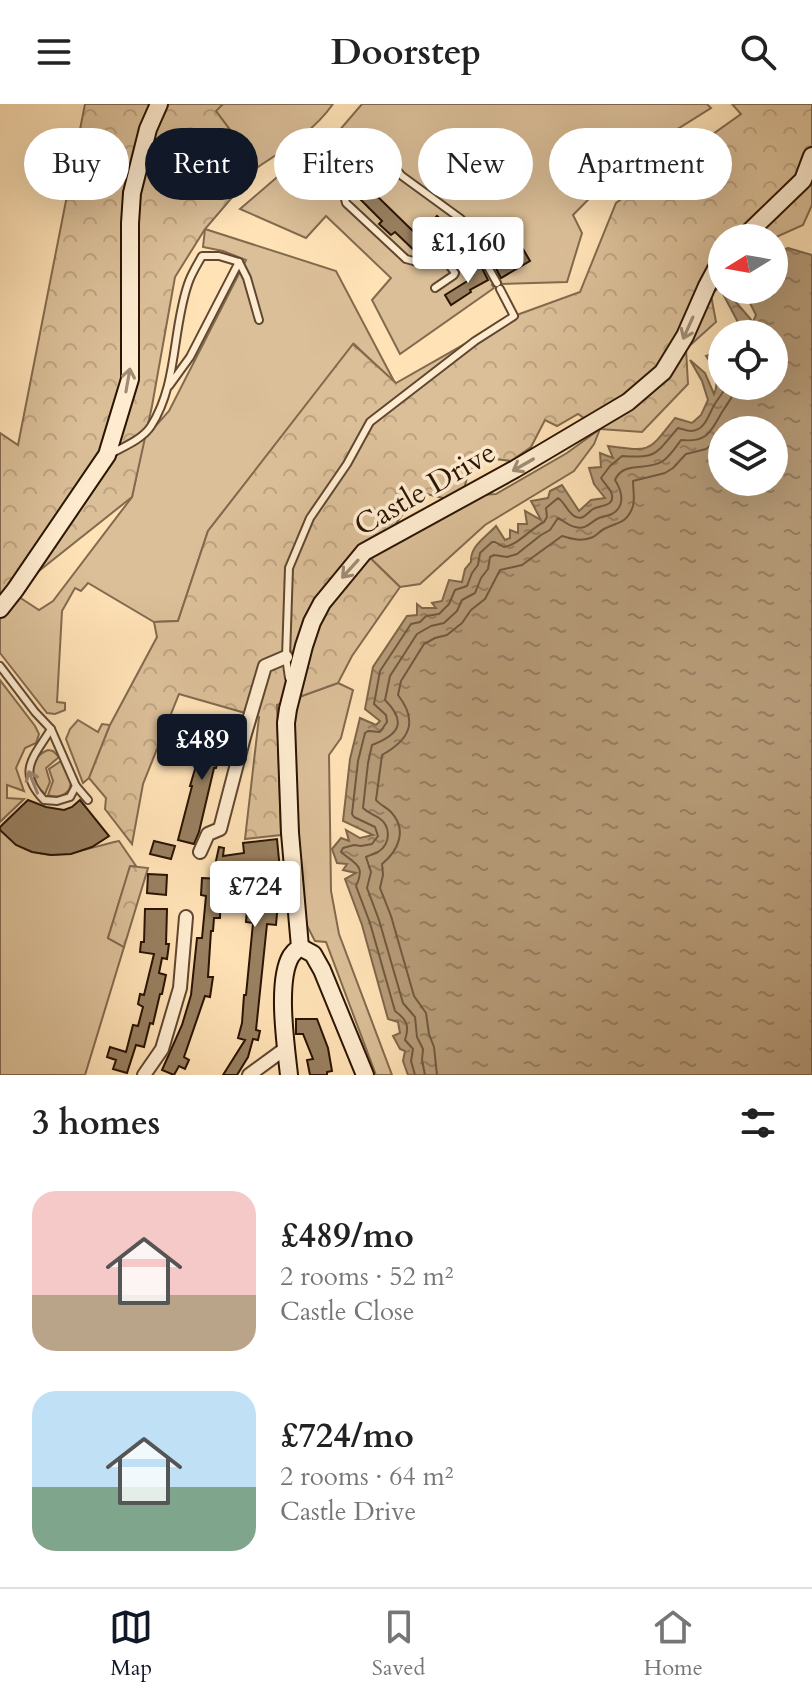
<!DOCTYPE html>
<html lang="en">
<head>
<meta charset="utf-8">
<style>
	body { margin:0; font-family:Cardo,serif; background:#f6f6f6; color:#222; height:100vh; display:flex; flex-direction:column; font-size:30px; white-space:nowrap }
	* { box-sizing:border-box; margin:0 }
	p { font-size:26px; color:#767676 }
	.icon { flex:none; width:44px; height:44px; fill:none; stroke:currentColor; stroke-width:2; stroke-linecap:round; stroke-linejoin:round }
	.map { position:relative; height:971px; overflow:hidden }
	.drawer { display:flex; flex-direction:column; background:#fff; flex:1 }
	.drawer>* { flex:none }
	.banner { position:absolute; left:24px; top:24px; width:764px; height:72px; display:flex; gap:16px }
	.needle { width:52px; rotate:259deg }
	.buttons { position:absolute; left:708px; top:120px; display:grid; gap:16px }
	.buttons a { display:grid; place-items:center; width:80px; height:80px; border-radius:50%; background:#fff; box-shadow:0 8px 32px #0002; font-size:40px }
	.price { position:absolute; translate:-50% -68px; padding:0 18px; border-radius:8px; background:#fff; color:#222; font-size:26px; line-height:52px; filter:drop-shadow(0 2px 4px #0008) }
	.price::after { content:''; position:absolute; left:50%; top:48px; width:24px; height:18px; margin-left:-12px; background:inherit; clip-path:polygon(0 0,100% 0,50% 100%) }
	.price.active { background:#111827; color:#fff }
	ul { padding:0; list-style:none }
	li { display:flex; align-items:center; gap:24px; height:200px; padding:0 32px }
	li span { display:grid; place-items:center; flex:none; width:224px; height:160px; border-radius:24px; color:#555 }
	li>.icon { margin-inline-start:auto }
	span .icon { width:96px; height:96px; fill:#fffc; stroke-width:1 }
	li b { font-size:34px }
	h2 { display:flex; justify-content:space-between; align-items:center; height:96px; padding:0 32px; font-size:34px }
	.pill { padding:0 28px; border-radius:36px; background:#fff; box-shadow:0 8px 32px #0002; font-size:28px; line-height:72px }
	.pill.active { background:#111827; color:#fff }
	header { display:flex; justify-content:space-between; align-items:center; height:104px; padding:0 32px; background:#fff; font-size:36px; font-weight:700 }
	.dock { display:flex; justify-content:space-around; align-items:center; height:112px; border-top:2px solid #e0e0e0; background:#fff; font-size:22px; color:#767676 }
	.dock a { display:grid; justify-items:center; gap:4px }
	.dock .active { color:#111827 }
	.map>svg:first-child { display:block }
	.green { fill:#dbbf98; stroke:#836a4e; stroke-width:2 }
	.forest { fill:url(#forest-crowns); stroke:#836a4e; stroke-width:2 }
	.water { fill:url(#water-ripples); stroke:#7f664a; stroke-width:2; fill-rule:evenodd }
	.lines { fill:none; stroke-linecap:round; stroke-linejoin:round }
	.shore { stroke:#71583e; stroke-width:2 }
	.building { fill:#998060; stroke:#2b1503; stroke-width:2 }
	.lane-casing { stroke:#604830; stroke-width:10 }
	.street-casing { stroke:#604830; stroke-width:16 }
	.secondary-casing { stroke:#2b1503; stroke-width:20 }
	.lane { stroke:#ffecd0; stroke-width:6 }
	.street { stroke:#ffecd0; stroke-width:12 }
	.secondary { stroke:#ffecd0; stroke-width:16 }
	.oneway { stroke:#a08b74 }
	.labels { text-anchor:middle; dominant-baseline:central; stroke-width:7; stroke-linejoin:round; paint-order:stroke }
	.street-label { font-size:30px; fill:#2b1503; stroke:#ffecd0 }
</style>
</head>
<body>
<header><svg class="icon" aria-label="menu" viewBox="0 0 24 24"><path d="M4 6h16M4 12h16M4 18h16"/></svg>Doorstep<svg class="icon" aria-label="search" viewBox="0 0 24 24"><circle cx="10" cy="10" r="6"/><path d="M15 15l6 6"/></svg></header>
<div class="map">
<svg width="812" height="971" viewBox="0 0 812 971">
	<defs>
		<pattern id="forest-crowns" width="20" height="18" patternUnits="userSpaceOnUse" patternTransform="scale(2)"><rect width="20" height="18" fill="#dbbf98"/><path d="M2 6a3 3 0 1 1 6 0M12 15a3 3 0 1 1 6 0" fill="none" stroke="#bca381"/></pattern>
		<pattern id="water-ripples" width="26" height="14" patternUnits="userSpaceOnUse" patternTransform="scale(2)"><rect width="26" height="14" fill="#b79c79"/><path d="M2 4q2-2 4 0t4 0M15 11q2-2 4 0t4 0" fill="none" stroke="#957e61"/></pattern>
	</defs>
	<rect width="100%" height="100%" fill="#ffe2b6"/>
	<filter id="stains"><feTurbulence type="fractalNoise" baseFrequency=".0025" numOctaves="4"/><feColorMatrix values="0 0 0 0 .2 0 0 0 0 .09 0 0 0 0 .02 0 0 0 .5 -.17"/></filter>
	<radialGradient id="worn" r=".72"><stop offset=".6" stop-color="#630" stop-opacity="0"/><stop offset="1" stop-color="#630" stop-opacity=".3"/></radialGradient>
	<g class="green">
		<path d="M223,0H333C314,27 285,45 258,63L215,6Z"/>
		<path d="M362,0H707L711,4L663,34L654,29L573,111L582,129L567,178L502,180L500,177L492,181L494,184L400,250L372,196L391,174L326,112L306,134L240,105L297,56L308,63Z"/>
		<path d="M205,125L336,167L395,279L354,240L208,427L178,517L154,518L88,479L81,487L75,484L62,507L57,598L65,599V606L55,610L47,609L0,549V514L16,491L39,506L53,497L132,393L144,335L169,307L246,156L223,147L203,143Z"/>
		<path d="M600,325L594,340L574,367L485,421L420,480L400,483L364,448L480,391L496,390L567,349Z"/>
		<path d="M0,576L35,622L39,630L36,639L25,644L16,664L24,687L7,681V694L24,695L0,718Z"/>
		<path d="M338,579L353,586L341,634L329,651L331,787L339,830L392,971H376L326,838L315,837L304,816L287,653L299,593Z"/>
		<path d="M78,616L98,628L102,620L110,621L89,674L83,679L66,635L70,625Z"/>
		<path d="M48,646L53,647L59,653L46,664L50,678L45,690C29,678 27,654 48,646Z"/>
		<path d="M61,657L71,679L69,686C63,693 57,694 48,691L53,677L49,665Z"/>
		<path d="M0,726C43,766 69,748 119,737L136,762L130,763L108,834L124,843L85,971H0Z"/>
	</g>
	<g class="forest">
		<path d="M85,0H223L216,7L258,63L205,125L175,173L152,302L132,393L15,486L0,502V329L18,341Z"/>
		<path d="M732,0H812V101L803,121L774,134H722V180L711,191L716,218L686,245L688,280L642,328L600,325L578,310L557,322L545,316L531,343L511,357L481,353L468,370L464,385L447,395L418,388L393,424L365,449L400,483L352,552L338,579L277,601L281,731L245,735L259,613L179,590L143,680L132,740L105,705L106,694L89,674L110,621L157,533L154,518L178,517L208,427L353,240L396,279L514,212L580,188L616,99L741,10Z"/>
		<path d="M130,762L148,764L124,843L108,834Z"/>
	</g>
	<path class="water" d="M788,144L812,151V971H408L403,957L405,947L400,945L393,932L400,929L398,918L388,915L362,821L345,775L356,769L343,766L347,760L337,759L332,745L341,734L349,737L346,726L360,734L373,731L343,717L350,655L360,614L376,621L380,617L365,605L373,563L407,512L417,511V500L422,504H436L432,499L442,497L449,476L462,478L465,465L471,458C470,442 485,434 496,422L505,436L510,434V426L518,429V420H527L525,407L541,416L531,397L548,394L550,387L562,381L579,407L591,396L605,394L594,380L589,364L601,363L600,349L613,354L608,342C652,348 648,348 675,314L692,319L701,311L708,296L702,277L690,256L705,269L714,290C720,278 714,263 706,252L722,246V282H774V230H740V222L722,188L729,190L753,218L756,211L746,191V186H762L766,189L767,186H774V162L781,168L784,155L775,148ZM722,326H774V378H722Z"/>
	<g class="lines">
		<g class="shore">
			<path d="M415,971L411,957L413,945L405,936C410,921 406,915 395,907L370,819L356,782C366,761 355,760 341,748L343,744L354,741L361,742L372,740L378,732L375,723L354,713L352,710L358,657L365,629L368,627L380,628L387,618L386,611L374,600L380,567L411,520L420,518L426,512L439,510L449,500L455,486L467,482L472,469L478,461L480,449L492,438H495L504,443C518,441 530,425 544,418L547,413L546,404L558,394C565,398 568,410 576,413C584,416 587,409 593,405C600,401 614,403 612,391C611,385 604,379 601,374L610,362L622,352C658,355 656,349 678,324C682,325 687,327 691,327C706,327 709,308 716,298C720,292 723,290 726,282"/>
			<path d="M425,971L422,956L423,945L417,933L415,913L403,899L379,816L367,784L371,768L366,753C370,751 374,750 378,748C391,740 391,722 379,714C373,710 368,709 363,704L368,659L372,641C398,631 408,619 385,596L390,572L417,530L431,522L444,519L457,507L462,496L475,489L481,474L488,465L490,453L494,451L507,453L517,450L541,431L550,426L558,414C564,417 569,422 575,423C587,426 590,418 599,414C603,412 608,412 612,410C626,402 622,387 615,376C624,356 647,368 663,357C670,352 676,343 681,336C710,339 711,325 724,305C729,297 734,292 736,282"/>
			<path d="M437,971L434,943L429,930L426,909L414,892L391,812L380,784L383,771L382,760C398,747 408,726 391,708C386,703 380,701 376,696L382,651C409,636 419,618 398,591L401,577L424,540L435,534L447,531L462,519L471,506L485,495L500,466L522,461L562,432C572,435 582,438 593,433C597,431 600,427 604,425C617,418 627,420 633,402C635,394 633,385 633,377L665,369L673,364L686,350L706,345L722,333"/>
		</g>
	</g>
	<g class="building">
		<path d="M383,66H385L395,75L378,93L418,132L437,112L447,121L418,150L395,128L391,131L379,120L382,117L358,93L365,86L363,84Z"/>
		<path d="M455,130L474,151L463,162L444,142Z"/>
		<path d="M523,145L530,157L501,174L492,157L499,153L502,157Z"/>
		<path d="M481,162L488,176L470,186L471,188L451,201L445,191L469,176L466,170Z"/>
		<path d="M209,618L227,623L216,664H214L199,728L194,740L178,736L192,682H190Z"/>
		<path d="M28,696L46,703L64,706L72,703L80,696L109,732L92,743L71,750L51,751L32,748L16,741L0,726V723Z"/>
		<path d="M277,735L282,787H279L276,821L267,820L256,926L260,927L258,936L253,935L248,953L237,971H223L245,936L238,934L242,919L244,891H246L253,819L246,818L248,793L256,794L253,761L222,765V768L214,766L219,743L224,744L223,752L244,749L243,739Z"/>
		<path d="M154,737L175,742L171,755L150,750Z"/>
		<path d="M148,770L167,771L166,791L147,789Z"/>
		<path d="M202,774L221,775L220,814H214L213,827H211L208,873H213L210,893L205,892L184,953L189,956L185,965L179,962L174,971L162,966L182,921L191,891L197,834H202L206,792L201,791Z"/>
		<path d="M145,805H167L166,840H169L167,855L162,854L159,869L166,871L162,890H160L153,920L150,919L144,943L136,941L127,969L113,965L116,956L107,953L110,943L126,948L133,921L138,922L143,903L138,900L140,890L144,891L154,850L140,848L141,838H144Z"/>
		<path d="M296,915H317L328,944L332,967L327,968V971H310L307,956L313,955L303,930H296Z"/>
	</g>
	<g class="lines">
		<defs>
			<g id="lane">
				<path d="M461,115L420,157L417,158L406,155L346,99C344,93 343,86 346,80C352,70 374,59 386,60C393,61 398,67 402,72L461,115L497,179"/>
				<path d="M435,142L455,169L454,171L435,184"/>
				<path d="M239,158L247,174L259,216"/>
				<path d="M110,350C123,343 143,335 151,322C178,280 172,226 188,180C191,170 197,161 202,152H219L239,158L190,253L169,282"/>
				<path d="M0,562L35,608L51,625L76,682L88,696"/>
				<path d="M289,574L286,553L289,464L310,414L347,360L370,318L475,237L514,212L500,185"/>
				<path d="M51,625C34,653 16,667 44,696L57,697L70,693L76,682"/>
			</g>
			<g id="street">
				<path d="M200,748L208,730L220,725L244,633L265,562L286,553"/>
				<path d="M144,971L162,945L180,884L186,813"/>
				<path d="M249,971L286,944"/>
			</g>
			<g id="secondary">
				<path d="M743,134L803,76L812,52"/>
				<path d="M0,505L15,486L107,351L130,275V119L132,89L148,25L159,0"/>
				<path d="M300,843L313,850L322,866L365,971"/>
				<path d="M289,971C286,943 276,877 291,852C293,849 296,846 300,843L290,729L286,619L288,605L304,542L312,518L322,499L364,448L515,365L628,298L663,268L685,232L707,182L722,154"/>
			</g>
		</defs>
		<use href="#lane" class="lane-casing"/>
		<use href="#street" class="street-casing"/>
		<use href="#secondary" class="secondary-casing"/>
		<use href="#lane" class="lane"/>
		<use href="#street" class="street"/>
		<use href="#secondary" class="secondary"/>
	</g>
	<defs><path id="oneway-shaft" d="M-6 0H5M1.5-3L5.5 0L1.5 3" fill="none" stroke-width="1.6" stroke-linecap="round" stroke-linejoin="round" transform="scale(2)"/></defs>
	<g class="oneway">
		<use href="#oneway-shaft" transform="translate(688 224) rotate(114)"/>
		<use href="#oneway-shaft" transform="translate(128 276) rotate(-80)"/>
		<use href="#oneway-shaft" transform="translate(523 361) rotate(150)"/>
		<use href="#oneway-shaft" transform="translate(350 465) rotate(132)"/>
		<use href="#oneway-shaft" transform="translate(33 678) rotate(-112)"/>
	</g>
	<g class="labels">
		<g class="street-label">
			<text transform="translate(425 385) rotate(-30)">Castle Drive</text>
		</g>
	</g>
	<rect width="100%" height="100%" filter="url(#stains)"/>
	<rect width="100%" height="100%" fill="url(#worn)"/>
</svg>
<div class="buttons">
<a><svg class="needle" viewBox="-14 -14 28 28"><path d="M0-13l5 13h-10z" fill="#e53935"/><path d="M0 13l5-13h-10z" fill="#767676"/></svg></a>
<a><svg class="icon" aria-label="locate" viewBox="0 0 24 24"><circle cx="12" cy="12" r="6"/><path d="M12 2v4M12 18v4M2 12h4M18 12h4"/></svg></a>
<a><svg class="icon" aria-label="layers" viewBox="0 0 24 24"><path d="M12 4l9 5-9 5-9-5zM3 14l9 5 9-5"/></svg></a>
</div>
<b class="price" style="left:468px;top:181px">£1,160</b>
<b class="price active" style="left:202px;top:678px">£489</b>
<b class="price" style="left:255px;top:825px">£724</b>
<div class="banner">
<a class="pill">Buy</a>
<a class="pill active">Rent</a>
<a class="pill">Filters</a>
<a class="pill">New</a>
<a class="pill">Apartment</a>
</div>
</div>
<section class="drawer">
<h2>3 homes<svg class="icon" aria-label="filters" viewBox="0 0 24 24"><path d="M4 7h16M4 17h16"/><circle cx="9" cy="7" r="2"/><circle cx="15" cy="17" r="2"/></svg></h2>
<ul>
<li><span style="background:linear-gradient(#f6c9c9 65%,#b9a48a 0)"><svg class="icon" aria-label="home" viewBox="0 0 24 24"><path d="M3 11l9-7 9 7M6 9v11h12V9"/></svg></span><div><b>£489/mo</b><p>2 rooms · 52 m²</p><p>Castle Close</p></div></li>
<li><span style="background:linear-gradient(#bfe0f5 60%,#7fa58c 0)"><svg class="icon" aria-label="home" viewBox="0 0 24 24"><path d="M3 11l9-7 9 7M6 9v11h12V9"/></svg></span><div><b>£724/mo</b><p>2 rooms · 64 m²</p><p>Castle Drive</p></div></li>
</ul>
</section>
<nav class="dock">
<a class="active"><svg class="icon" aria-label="map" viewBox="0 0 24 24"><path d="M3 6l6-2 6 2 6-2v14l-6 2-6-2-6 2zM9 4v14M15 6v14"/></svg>Map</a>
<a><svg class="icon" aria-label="saved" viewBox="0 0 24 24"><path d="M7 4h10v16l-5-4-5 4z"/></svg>Saved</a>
<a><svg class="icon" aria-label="home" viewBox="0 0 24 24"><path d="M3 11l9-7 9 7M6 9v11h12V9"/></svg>Home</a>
</nav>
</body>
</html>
